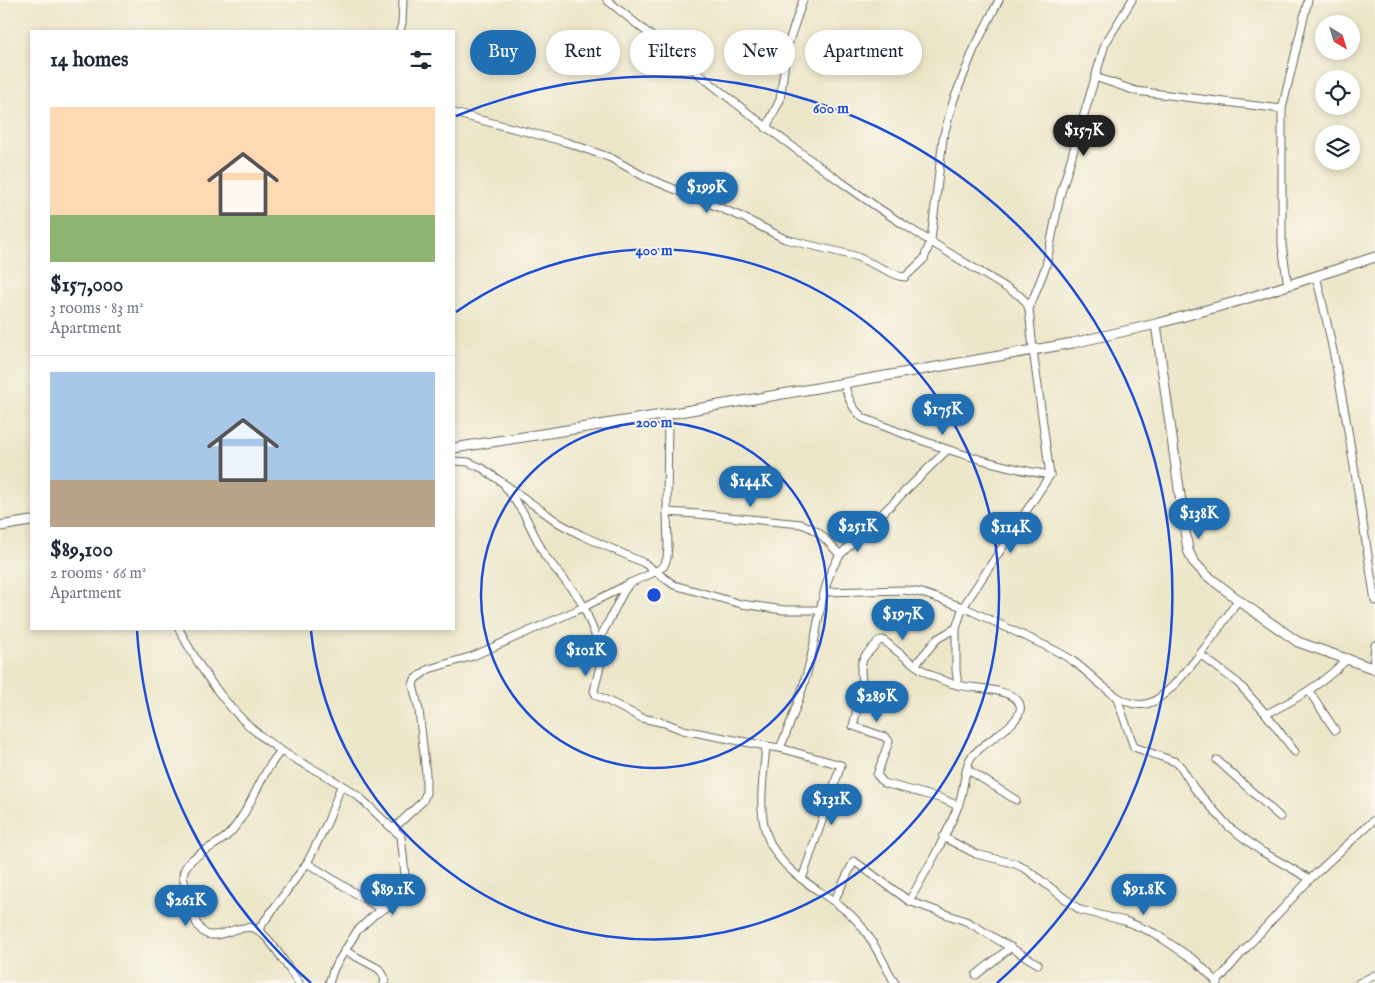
<!DOCTYPE html>
<html lang="en">
<head>
<meta charset="utf-8">
<style>
	body { margin:0; font-family:"IM FELL English",serif; background:#f2f2f3; color:#1f2937; height:100vh; display:flex; flex-direction:column; font-size:19px; white-space:nowrap }
	* { box-sizing:border-box; margin:0 }
	p { font-size:16px; color:#747a83 }
	.icon { flex:none; width:28px; height:28px; fill:none; stroke:currentColor; stroke-width:2; stroke-linecap:round; stroke-linejoin:round }
	.map { position:relative; flex:1; overflow:hidden }
	.details { position:absolute; left:30px; top:30px; width:425px; height:600px; display:flex; flex-direction:column; background:#fff; border-radius:0px; box-shadow:0 2px 8px #0003 }
	.details>* { flex:none }
	.top-card { position:absolute; left:470px; top:30px; width:475px; height:45px; display:flex; gap:10px }
	.needle { width:32px; rotate:142deg }
	.controls { position:absolute; left:1315px; top:15px; display:grid; gap:10px }
	.controls a { display:grid; place-items:center; width:45px; height:45px; border-radius:50%; background:#fff; box-shadow:0 2px 8px #0003; font-size:25px }
	.price { position:absolute; translate:-50% -42px; padding:0 11px; border-radius:18px; background:#1f6fb2; color:#fff; font-size:16px; line-height:32px; filter:drop-shadow(0 1px 2px #0008) }
	.price::after { content:''; position:absolute; left:50%; top:30px; width:15px; height:11px; margin-left:-8px; background:inherit; clip-path:polygon(0 0,100% 0,50% 100%) }
	.price.on { background:#222; color:#fff }
	ul { padding:0; list-style:none }
	li { display:grid; align-content:center; gap:10px; height:265px; padding:0 20px }
	li+li { border-top:1px solid #e0e1e3 }
	li span { display:grid; place-items:center; height:155px; border-radius:0px; color:#555 }
	li>.icon { margin-inline-start:auto }
	span .icon { width:90px; height:90px; fill:#fffc; stroke-width:1 }
	li b { font-size:21px }
	h2 { display:flex; justify-content:space-between; align-items:center; height:60px; padding:0 20px; font-size:21px }
	.chip { padding:0 18px; border-radius:22px; background:#fff; box-shadow:0 2px 8px #0003; font-size:18px; line-height:45px }
	.chip.on { background:#1f6fb2; color:#fff }
	.map>svg:first-child { display:block }
	.lines { fill:none; stroke-linecap:round; stroke-linejoin:round }
	.street-casing { stroke:#656359; stroke-width:9 }
	.secondary-casing { stroke:#656359; stroke-width:11 }
	.street { stroke:#fff; stroke-width:7 }
	.secondary { stroke:#fff; stroke-width:9 }
	.ring { fill:none; stroke:#1d4ed8; stroke-width:2.5 }
	.centre { fill:#1d4ed8; stroke:#fbf7ec; stroke-width:2.5 }
	.ring-label { font-size:15px; text-anchor:middle; font-weight:bold; fill:#1d4ed8; stroke:#fbf7ec; stroke-width:4; stroke-linejoin:round; paint-order:stroke }
</style>
</head>
<body>
<div class="map">
<svg width="1375" height="983" viewBox="0 0 1375 983">
	<rect width="100%" height="100%" fill="#fbf7ec"/>
	<filter id="ink" filterUnits="userSpaceOnUse"><feTurbulence type="fractalNoise" baseFrequency=".02" numOctaves="2"/><feDisplacementMap in="SourceGraphic" scale="10" xChannelSelector="R" yChannelSelector="G"/><feConvolveMatrix kernelMatrix="1 2 1 2 8 2 1 2 1" color-interpolation-filters="sRGB"/></filter>
	<filter id="wash" filterUnits="userSpaceOnUse"><feTurbulence type="fractalNoise" baseFrequency=".0096" numOctaves="4" result="noise"/><feDisplacementMap in="SourceGraphic" scale="20" xChannelSelector="R" yChannelSelector="G"/><feGaussianBlur stdDeviation="1.12" result="paint"/><feColorMatrix in="noise" values="0 0 0 0 0 0 0 0 0 0 0 0 0 0 0 0 0 1.4 0 .05"/><feComposite in="paint" operator="in"/></filter>
	<g filter="url(#wash)">
		<rect width="100%" height="100%" fill="#ece6c9"/>
	</g>
	<g filter="url(#ink)">
		<g class="lines">
			<defs>
				<g id="street">
					<path d="M607,0C686,64 764,128 847,186C902,226 961,260 1020,296L1026,302L1029,309L1033,350L1050,475L963,607L922,593L905,590L825,592"/>
					<path d="M400,31L402,23L403,0"/>
					<path d="M1095,77L1136,91L1282,109"/>
					<path d="M454,113L566,142L611,158L645,177L742,217L785,239L855,256L899,276L905,277L924,259L931,240L943,138L954,99L974,49L999,0"/>
					<path d="M766,128L780,100L784,70L785,53L803,0"/>
					<path d="M1316,276C1343,383 1358,492 1375,601"/>
					<path d="M1288,286L1282,245V109L1308,0"/>
					<path d="M1029,309L1046,266L1060,196L1105,44L1132,0"/>
					<path d="M844,383C849,399 850,406 863,418C926,443 983,464 1050,475"/>
					<path d="M668,414L667,512L698,514L801,524C820,530 826,540 840,555C820,584 819,627 810,661C803,691 792,720 780,748L766,746C761,803 751,842 803,880C819,892 837,902 852,916C871,934 882,961 895,983"/>
					<path d="M454,461L468,462L482,468L559,523L581,535L644,563L674,585L741,604L784,610H820"/>
					<path d="M505,486L524,514L545,556L579,598L584,607L598,642L600,658V666L594,691L596,695L642,718L665,723L683,730L766,746"/>
					<path d="M840,555L947,450"/>
					<path d="M179,629C204,677 234,720 280,750C306,767 335,778 359,797C373,809 386,824 401,836L405,875V891L401,899L374,915L357,931L334,968L329,983"/>
					<path d="M598,642L624,591L630,583L655,572L664,566L667,558L668,546L667,512"/>
					<path d="M1375,645L1373,667H1375"/>
					<path d="M1201,655L1238,683L1266,714C1297,699 1324,683 1348,658"/>
					<path d="M915,665L937,639L956,628"/>
					<path d="M958,685C930,679 909,661 887,643L883,640L879,641L865,656L862,662L861,669L862,688L853,726L885,737L889,741L877,775L884,783L943,799L958,806"/>
					<path d="M1309,691L1335,730"/>
					<path d="M1116,696L1134,747L1176,762L1181,767L1194,788L1229,827L1261,851L1310,879"/>
					<path d="M1266,714L1295,752"/>
					<path d="M780,748L841,765L802,879"/>
					<path d="M281,751C259,775 252,809 229,834C216,848 183,856 183,877C187,891 193,935 211,935C219,936 229,931 237,929C244,928 250,926 256,929C272,938 287,968 299,983"/>
					<path d="M1217,760L1280,817"/>
					<path d="M967,769L1016,800"/>
					<path d="M393,829L423,801L426,793V774L419,710L413,685L415,679L429,669L473,656L584,607L630,583"/>
					<path d="M943,837L976,854L1013,863L1026,869L1080,910L1125,921L1154,933L1196,961L1218,983"/>
					<path d="M307,863L382,910"/>
					<path d="M834,901L854,861L909,901L968,922L1038,964"/>
					<path d="M909,901C927,870 945,839 958,806C964,792 964,770 970,759C979,743 1025,724 1020,705C1015,688 973,689 958,685L956,670V628L963,607C985,617 1007,628 1029,638C1043,645 1059,651 1073,661C1093,675 1119,709 1146,704C1172,700 1223,623 1238,600"/>
					<path d="M258,930L307,863L328,821L341,786"/>
					<path d="M344,950L379,969C383,974 386,977 384,983"/>
					<path d="M976,975L1011,947"/>
					<path d="M1216,983L1247,947L1310,879L1375,819"/>
					<path d="M1359,983L1375,975"/>
				</g>
				<g id="secondary">
					<path d="M1156,324L1185,531L1188,550L1193,561L1205,574L1245,605L1298,642L1375,669"/>
					<path d="M454,448L668,414L1073,343L1156,324L1242,300L1375,257"/>
					<path d="M0,526L31,521"/>
				</g>
			</defs>
			<use href="#street" class="street-casing"/>
			<use href="#secondary" class="secondary-casing"/>
			<use href="#street" class="street"/>
			<use href="#secondary" class="secondary"/>
		</g>
	</g>
	<g class="ring">
		<circle cx="654" cy="595" r="173"/>
		<path d="M456 312A345 345 0 1 1 311 631"/>
		<path d="M311 983A518 518 0 0 1 137 631M456 116A518 518 0 0 1 997 983"/>
	</g>
	<circle cx="654" cy="595" r="8" class="centre"/>
	<g class="ring-label">
		<text x="831" y="113">600 m</text>
		<text x="654" y="255">400 m</text>
		<text x="654" y="427">200 m</text>
	</g>
</svg>
<div class="controls">
<a><svg class="needle" viewBox="-14 -14 28 28"><path d="M0-13l5 13h-10z" fill="#e53935"/><path d="M0 13l5-13h-10z" fill="#747a83"/></svg></a>
<a><svg class="icon" aria-label="locate" viewBox="0 0 24 24"><circle cx="12" cy="12" r="6"/><path d="M12 2v4M12 18v4M2 12h4M18 12h4"/></svg></a>
<a><svg class="icon" aria-label="layers" viewBox="0 0 24 24"><path d="M12 4l9 5-9 5-9-5zM3 14l9 5 9-5"/></svg></a>
</div>
<b class="price on" style="left:1084px;top:157px">$157K</b>
<b class="price" style="left:707px;top:214px">$199K</b>
<b class="price" style="left:943px;top:436px">$175K</b>
<b class="price" style="left:751px;top:508px">$144K</b>
<b class="price" style="left:1199px;top:540px">$138K</b>
<b class="price" style="left:858px;top:553px">$251K</b>
<b class="price" style="left:1011px;top:554px">$114K</b>
<b class="price" style="left:903px;top:641px">$197K</b>
<b class="price" style="left:586px;top:677px">$101K</b>
<b class="price" style="left:877px;top:723px">$289K</b>
<b class="price" style="left:832px;top:826px">$131K</b>
<b class="price" style="left:393px;top:916px">$89.1K</b>
<b class="price" style="left:1144px;top:916px">$91.8K</b>
<b class="price" style="left:186px;top:927px">$261K</b>
<div class="top-card">
<a class="chip on">Buy</a>
<a class="chip">Rent</a>
<a class="chip">Filters</a>
<a class="chip">New</a>
<a class="chip">Apartment</a>
</div>
<section class="details">
<h2>14 homes<svg class="icon" aria-label="filters" viewBox="0 0 24 24"><path d="M4 7h16M4 17h16"/><circle cx="9" cy="7" r="2"/><circle cx="15" cy="17" r="2"/></svg></h2>
<ul>
<li><span style="background:linear-gradient(#ffd9b3 70%,#8fb573 0)"><svg class="icon" aria-label="home" viewBox="0 0 24 24"><path d="M3 11l9-7 9 7M6 9v11h12V9"/></svg></span><div><b>$157,000</b><p>3 rooms · 83 m²</p><p>Apartment</p></div></li>
<li><span style="background:linear-gradient(#a9c7e8 70%,#b9a48a 0)"><svg class="icon" aria-label="home" viewBox="0 0 24 24"><path d="M3 11l9-7 9 7M6 9v11h12V9"/></svg></span><div><b>$89,100</b><p>2 rooms · 66 m²</p><p>Apartment</p></div></li>
</ul>
</section>
</div>
</body>
</html>
